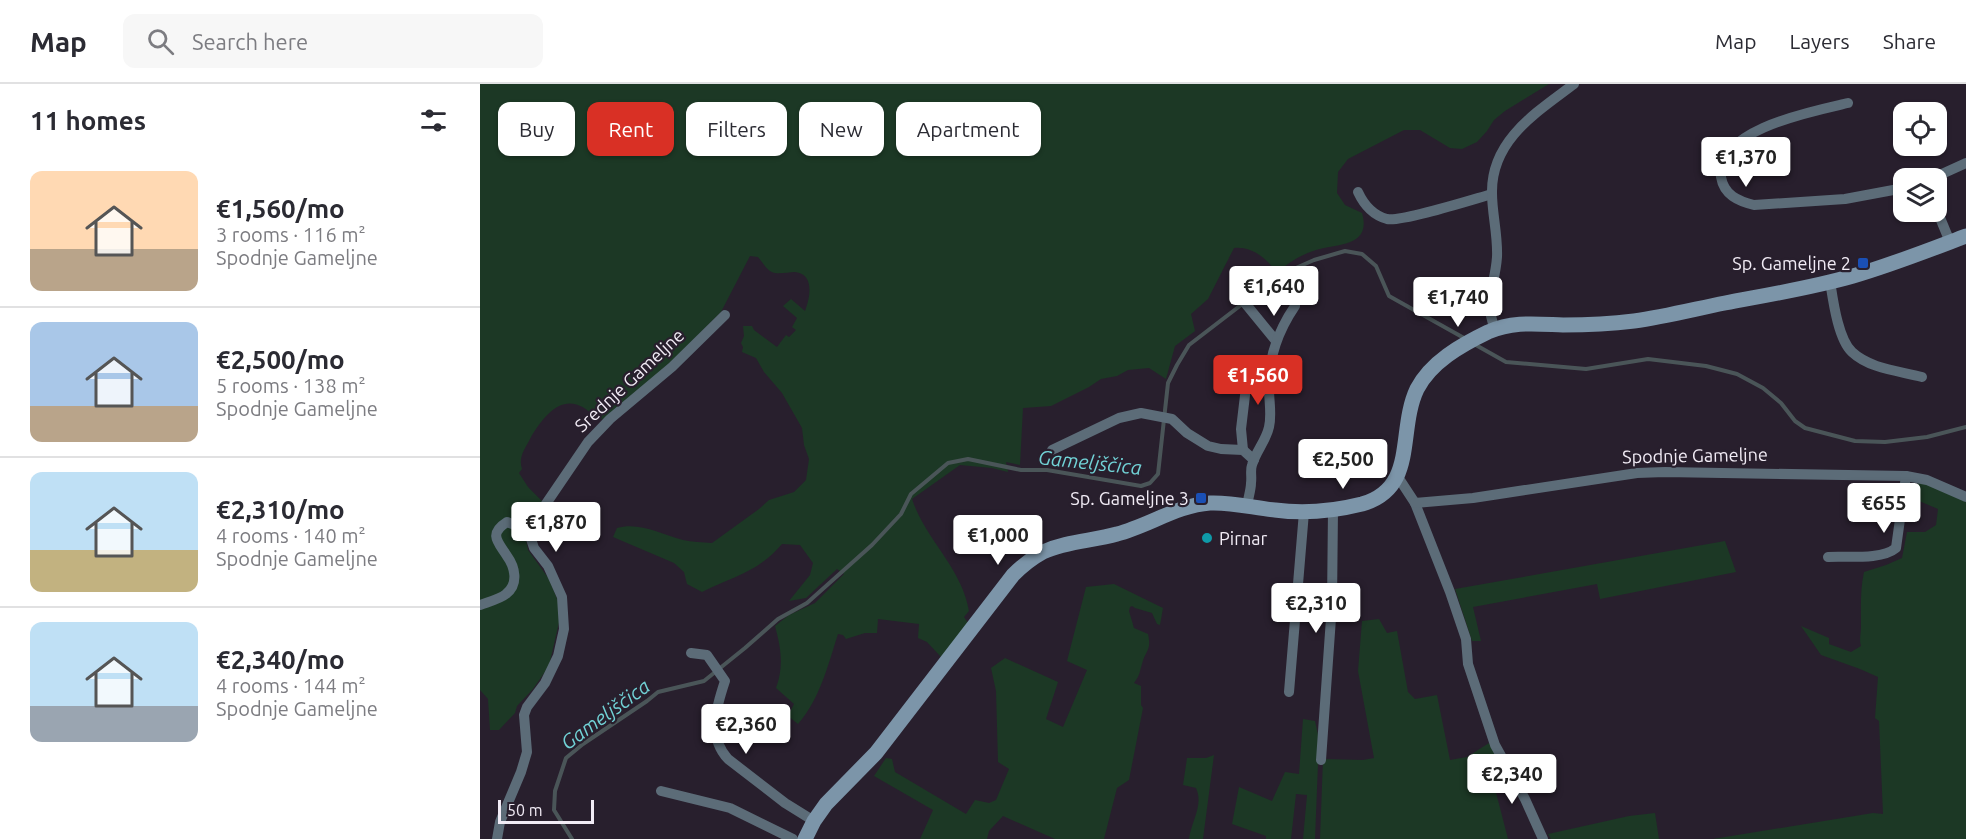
<!DOCTYPE html>
<html lang="en">
<head>
<meta charset="utf-8">
<style>
	body { margin:0; font-family:Ubuntu,sans-serif; background:#f7f7f7; color:#2b2b33; height:100vh; display:flex; flex-direction:column; font-size:22px; white-space:nowrap }
	* { box-sizing:border-box; margin:0 }
	p { font-size:20px; color:#7c7c81 }
	.icon { flex:none; width:33px; height:33px; fill:none; stroke:currentColor; stroke-width:2; stroke-linecap:round; stroke-linejoin:round }
	.map { position:relative; flex:1; overflow:hidden }
	.side { display:flex; flex-direction:column; background:#fff; width:480px }
	.side>* { flex:none }
	.guide { position:absolute; left:18px; top:18px; width:570px; height:54px; display:flex; gap:12px }
	.tools { position:absolute; left:1413px; top:18px; display:grid; gap:12px }
	.tools a { display:grid; place-items:center; width:54px; height:54px; border-radius:12px; background:#fff; box-shadow:0 2px 4px #0004; font-size:30px }
	.scale { position:absolute; left:18px; bottom:15px; width:96px; box-sizing:border-box; padding-left:6px; border:3px solid #f1ebf5; border-top:0; font-size:16px; line-height:21px; white-space:nowrap; color:#f1ebf5; -webkit-text-stroke:4px #281f2d; paint-order:stroke }
	.price { position:absolute; translate:-50% -51px; padding:0 14px; border-radius:6px; background:#fff; color:#222; font-size:20px; line-height:39px; filter:drop-shadow(0 2px 3px #0008) }
	.price::after { content:''; position:absolute; left:50%; top:36px; width:18px; height:14px; margin-left:-9px; background:inherit; clip-path:polygon(0 0,100% 0,50% 100%) }
	.price.selected { background:#d93025; color:#fff }
	ul { padding:0; list-style:none }
	li { display:flex; align-items:center; gap:18px; height:150px; padding:0 30px }
	li+li { border-top:2px solid #e1e1e2 }
	li span { display:grid; place-items:center; flex:none; width:168px; height:120px; border-radius:12px; color:#555 }
	li>.icon { margin-inline-start:auto }
	span .icon { width:72px; height:72px; fill:#fffc; stroke-width:1 }
	li b { font-size:26px }
	h2 { display:flex; justify-content:space-between; align-items:center; height:72px; padding:0 30px; font-size:26px }
	.pill { padding:0 21px; border-radius:12px; background:#fff; box-shadow:0 2px 4px #0004; font-size:21px; line-height:54px }
	.pill.selected { background:#d93025; color:#fff }
	header { display:flex; align-items:center; gap:36px; box-sizing:border-box; height:84px; padding:0 30px; background:#fff; border-bottom:2px solid #e1e1e2 }
	header strong { font-size:28px }
	nav { display:flex; gap:33px; margin-inline-start:auto; font-size:21px }
	.search { width:420px; height:54px; background:#f7f7f7; display:flex; align-items:center; gap:15px; box-sizing:border-box; padding:0 21px; border-radius:12px; color:#7c7c81; font-size:22px }
	main { display:flex; flex:1; min-height:0 }
	.map>svg:first-child { display:block }
	.green { fill:#1c3825 }
	.lines { fill:none; stroke-linecap:round; stroke-linejoin:round }
	.stream { stroke:#4a5558; stroke-width:4 }
	.street { stroke:#5c6c78; stroke-width:10 }
	.secondary { stroke:#7c95a9; stroke-width:15 }
	.transit-dot { fill:#1a4fb4; stroke:#281f2d; stroke-width:2 }
	.culture-dot { fill:#0f9aa8; stroke:#281f2d; stroke-width:2 }
	.labels { text-anchor:middle; dominant-baseline:central; stroke-width:4.5; stroke-linejoin:round; paint-order:stroke }
	.poi-label { font-size:18px; fill:#f1ebf5; stroke:#281f2d; text-anchor:end }
	.street-label { font-size:18px; fill:#f1ebf5; stroke:#281f2d }
	.water-label { font-size:20px; font-style:italic; fill:#71d2d6; stroke:#281f2d }
</style>
</head>
<body>
<header>
<strong>Map</strong>
<div class="search"><svg class="icon" aria-label="search" viewBox="0 0 24 24"><circle cx="10" cy="10" r="6"/><path d="M15 15l6 6"/></svg>Search here</div>
<nav><a>Map</a><a>Layers</a><a>Share</a></nav>
</header>
<main>
<section class="side">
<h2>11 homes<svg class="icon" aria-label="filters" viewBox="0 0 24 24"><path d="M4 7h16M4 17h16"/><circle cx="9" cy="7" r="2"/><circle cx="15" cy="17" r="2"/></svg></h2>
<ul>
<li><span style="background:linear-gradient(#ffd9b3 65%,#b9a48a 0)"><svg class="icon" aria-label="home" viewBox="0 0 24 24"><path d="M3 11l9-7 9 7M6 9v11h12V9"/></svg></span><div><b>€1,560/mo</b><p>3 rooms · 116 m²</p><p>Spodnje Gameljne</p></div></li>
<li><span style="background:linear-gradient(#a9c7e8 70%,#b9a48a 0)"><svg class="icon" aria-label="home" viewBox="0 0 24 24"><path d="M3 11l9-7 9 7M6 9v11h12V9"/></svg></span><div><b>€2,500/mo</b><p>5 rooms · 138 m²</p><p>Spodnje Gameljne</p></div></li>
<li><span style="background:linear-gradient(#bfe0f5 65%,#c2b280 0)"><svg class="icon" aria-label="home" viewBox="0 0 24 24"><path d="M3 11l9-7 9 7M6 9v11h12V9"/></svg></span><div><b>€2,310/mo</b><p>4 rooms · 140 m²</p><p>Spodnje Gameljne</p></div></li>
<li><span style="background:linear-gradient(#bfe0f5 70%,#9aa5b1 0)"><svg class="icon" aria-label="home" viewBox="0 0 24 24"><path d="M3 11l9-7 9 7M6 9v11h12V9"/></svg></span><div><b>€2,340/mo</b><p>4 rooms · 144 m²</p><p>Spodnje Gameljne</p></div></li>
</ul>
</section>
<div class="map">
<svg width="1486" height="755" viewBox="0 0 1486 755">
	<rect width="100%" height="100%" fill="#281f2d"/>
	<g class="green">
		<path d="M0,0H1069L1025,27L1014,36L1007,47L997,58L982,65L970,64L940,46H924L868,75L858,88L857,109L865,121L882,129C892,164 856,159 833,167C820,171 808,180 796,188C787,174 771,162 754,164L728,215L711,230L715,247L695,262L686,295L669,284L648,286L637,292L621,295L609,303L571,322L543,324L540,381L526,378L528,388L512,384L480,381L432,415C445,455 482,484 489,527L484,533L488,539L461,573L447,558L438,554L439,540L398,535L397,549H385L366,555L363,551L358,550C348,581 340,615 318,640L308,632L314,620L296,604C304,582 301,564 295,542L309,531L335,519L364,490L357,485L326,514L309,517L330,491L333,479L320,461L302,460C277,489 254,492 222,508L207,500L204,488L194,479L133,453L137,444C160,438 180,450 203,456C212,458 222,458 232,459L279,425L289,416L314,408L326,396L329,375L324,361L322,344L302,309L284,288L276,274L262,268L263,263L261,259L264,252L263,242H272L274,246L297,263L306,251L309,253L316,246L312,243L317,234L303,222L311,215L325,227C330,214 335,190 315,188C309,188 301,190 295,189C288,188 283,179 278,173L270,172L241,228L195,274L127,334L117,336C90,303 67,325 50,355C45,365 38,373 42,385L39,389L48,403L62,417L48,434L46,456L48,466L69,495L78,517L80,534L69,582L53,605L37,622L35,629L19,646H10L8,615L0,606Z"/>
		<path d="M1443,398L1486,418V755H1233L1393,729L1403,730L1399,637L1395,634L1398,593L1380,585L1341,571L1321,542L1349,554V560L1371,568L1381,562C1379,555 1381,550 1381,543C1381,524 1380,506 1384,488L1406,481L1422,474L1427,448H1445L1456,441L1458,425L1432,414V401Z"/>
		<path d="M1245,457L1256,488L1120,515L1117,500L993,523L1001,557H992L975,505Z"/>
		<path d="M634,500L683,524L680,541L677,540L672,529L655,524L652,522L650,523L649,527L654,544L668,550C672,567 665,567 662,580C659,590 660,591 654,599L661,602V621L663,624L649,696L637,704L624,755H575L523,732L509,747L507,755H440L453,726L394,692L406,674L412,675L415,688L486,730L495,716L509,719L516,716L529,685L518,678L516,607L511,584L525,574L578,598L566,635L583,643L607,586L587,577L606,503Z"/>
		<path d="M899,535L907,549L917,547L928,608L935,615L957,611L970,676L987,673L1009,659L1018,673L1023,688L1012,693L1028,755H840L843,675L883,676L894,674L878,587L882,537Z"/>
		<path d="M823,635L835,637L839,655L835,755H823L827,711L816,710L811,755H786V752L752,740L759,703L792,717L805,688L819,690Z"/>
		<path d="M734,671L723,755H709C711,738 724,721 716,704L703,701L707,674H726Z"/>
		<path d="M1175,729L1179,755H1071L1068,750L1149,732Z"/>
	</g>
	<g class="lines">
		<g class="stream">
			<path d="M994,260L1026,278L1106,285L1168,275L1226,282L1257,290L1283,304L1301,319L1315,337L1325,344L1375,357L1405,358L1447,353L1486,343"/>
			<path d="M92,755L74,726L75,707L86,674L103,660L167,617L178,608L224,597L265,564L298,535L327,519L392,461L421,430L431,410L468,379L488,375L541,386H567L661,402L670,399L678,390L688,299L697,281L709,261L800,191L834,176L865,167L882,170L896,182L909,212L984,254"/>
		</g>
		<g class="street">
			<path d="M1368,19C1334,27 1236,45 1241,93C1244,111 1258,117 1274,121L1365,115L1424,104"/>
			<path d="M1453,94L1486,79"/>
			<path d="M878,108C884,121 892,131 907,135C922,138 994,115 1012,110"/>
			<path d="M1456,124L1470,158"/>
			<path d="M1350,197C1353,216 1358,255 1372,268C1390,285 1420,287 1442,293"/>
			<path d="M756,208L796,257"/>
			<path d="M1015,245C1003,215 1015,203 1017,173C1018,151 1012,130 1012,109C1011,56 1057,28 1094,0"/>
			<path d="M572,366L639,334L661,329L692,335L707,349L728,362L741,365L763,366L774,376"/>
			<path d="M763,366L761,345L769,278"/>
			<path d="M918,393L935,419L970,508L986,555L988,580L1015,661L1045,715L1063,755"/>
			<path d="M935,419L993,414L1157,389L1185,388L1426,392L1447,396L1486,413"/>
			<path d="M767,422C768,414 771,406 771,399C772,393 770,386 772,381C776,367 786,357 789,343C792,330 789,318 789,305C788,275 798,247 815,222"/>
			<path d="M507,450C536,446 541,448 562,469"/>
			<path d="M1348,473C1367,472 1402,476 1416,464L1426,392"/>
			<path d="M0,521C8,518 20,515 26,510C39,500 35,483 27,472C18,458 8,450 27,438L50,447"/>
			<path d="M211,569L227,571L245,597C236,624 227,652 248,675L305,719L334,737"/>
			<path d="M809,608L824,428"/>
			<path d="M841,676L852,520L853,425"/>
			<path d="M181,707L250,724L313,755"/>
			<path d="M17,755L20,738L41,688L47,668L44,631L47,623L65,599L78,572L84,545L82,513L68,482L54,464L51,455L50,447L57,433L108,358L130,335L192,283L245,231"/>
		</g>
		<path class="secondary" d="M325,755L334,737L346,720L396,669L533,491C542,482 552,474 563,468C587,457 613,457 637,450C668,442 698,421 730,419C752,418 774,424 795,426C824,430 854,427 882,420C938,404 917,347 937,305C951,278 981,261 1008,248C1033,237 1056,240 1083,241C1107,241 1130,240 1154,237C1184,233 1215,225 1245,219C1287,211 1331,204 1373,192C1411,181 1449,166 1486,152"/>
	</g>
	<g class="transit-dot">
		<rect x="1377" y="173" width="12" height="12" rx="3"/>
		<rect x="715" y="408" width="12" height="12" rx="3"/>
	</g>
	<circle class="culture-dot" cx="727" cy="454" r="6"/>
	<g class="labels">
		<g class="poi-label">
			<text x="1371" y="179">Sp. Gameljne 2</text>
			<text x="709" y="414">Sp. Gameljne 3</text>
			<text x="739" y="454" text-anchor="start">Pirnar</text>
		</g>
		<g class="street-label">
			<text transform="translate(149 296) rotate(-43)">Srednje Gameljne</text>
			<text transform="translate(1215 371) rotate(-1)">Spodnje Gameljne</text>
		</g>
		<g class="water-label">
			<text transform="translate(610 378) rotate(6)">Gameljščica</text>
			<text transform="translate(125 630) rotate(-36)">Gameljščica</text>
		</g>
	</g>
</svg>
<div class="tools">
<a><svg class="icon" aria-label="locate" viewBox="0 0 24 24"><circle cx="12" cy="12" r="6"/><path d="M12 2v4M12 18v4M2 12h4M18 12h4"/></svg></a>
<a><svg class="icon" aria-label="layers" viewBox="0 0 24 24"><path d="M12 4l9 5-9 5-9-5zM3 14l9 5 9-5"/></svg></a>
</div>
<div class="scale">50 m</div>
<b class="price" style="left:1266px;top:104px">€1,370</b>
<b class="price" style="left:794px;top:233px">€1,640</b>
<b class="price" style="left:978px;top:244px">€1,740</b>
<b class="price selected" style="left:778px;top:322px">€1,560</b>
<b class="price" style="left:863px;top:406px">€2,500</b>
<b class="price" style="left:1404px;top:450px">€655</b>
<b class="price" style="left:76px;top:469px">€1,870</b>
<b class="price" style="left:518px;top:482px">€1,000</b>
<b class="price" style="left:836px;top:550px">€2,310</b>
<b class="price" style="left:266px;top:671px">€2,360</b>
<b class="price" style="left:1032px;top:721px">€2,340</b>
<div class="guide">
<a class="pill">Buy</a>
<a class="pill selected">Rent</a>
<a class="pill">Filters</a>
<a class="pill">New</a>
<a class="pill">Apartment</a>
</div>
</div>
</main>
</body>
</html>
